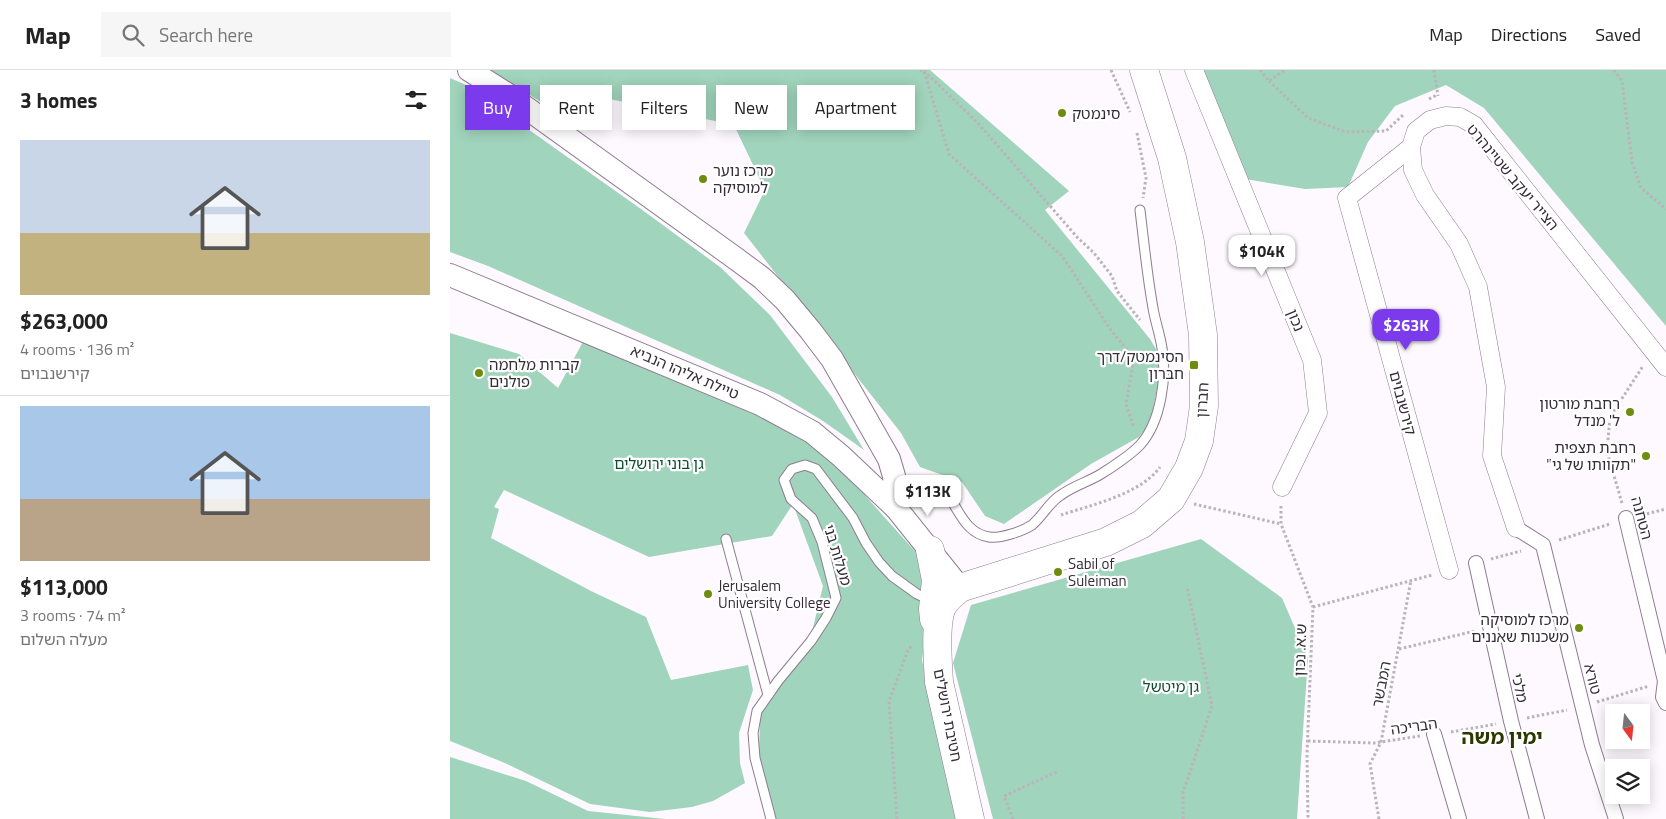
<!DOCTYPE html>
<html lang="en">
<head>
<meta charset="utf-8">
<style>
	body { margin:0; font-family:"Titillium Web","Noto Sans Hebrew",sans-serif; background:#f6f6f6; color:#222; height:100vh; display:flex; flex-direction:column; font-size:19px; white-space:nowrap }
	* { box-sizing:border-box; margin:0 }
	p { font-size:16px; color:#767676 }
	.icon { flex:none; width:28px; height:28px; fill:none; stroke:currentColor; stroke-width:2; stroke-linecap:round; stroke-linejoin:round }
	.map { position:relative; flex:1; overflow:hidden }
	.panel { display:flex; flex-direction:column; background:#fff; width:450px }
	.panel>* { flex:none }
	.hud { position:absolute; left:15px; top:15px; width:475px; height:45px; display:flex; gap:10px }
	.needle { width:32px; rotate:165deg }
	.buttons { position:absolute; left:1155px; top:634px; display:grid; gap:10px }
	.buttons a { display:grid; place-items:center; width:45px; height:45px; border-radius:0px; background:#fff; box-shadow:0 2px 12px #0003; font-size:25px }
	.price { position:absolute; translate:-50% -42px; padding:0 11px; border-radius:10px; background:#fff; color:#222; font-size:16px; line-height:32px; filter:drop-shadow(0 1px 2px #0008) }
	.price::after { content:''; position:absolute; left:50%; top:30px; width:15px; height:11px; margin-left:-8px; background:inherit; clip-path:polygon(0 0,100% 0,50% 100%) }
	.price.on { background:#7c3aed; color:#fff }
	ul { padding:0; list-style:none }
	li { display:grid; align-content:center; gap:10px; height:265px; padding:0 20px }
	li+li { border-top:1px solid #e0e0e0 }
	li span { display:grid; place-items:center; height:155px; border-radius:0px; color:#555 }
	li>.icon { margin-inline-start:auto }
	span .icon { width:90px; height:90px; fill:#fffc; stroke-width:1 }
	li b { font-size:21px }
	h2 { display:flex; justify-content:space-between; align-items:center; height:60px; padding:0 20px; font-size:21px }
	.pill { padding:0 18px; border-radius:0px; background:#fff; box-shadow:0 2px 12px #0003; font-size:18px; line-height:45px }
	.pill.on { background:#7c3aed; color:#fff }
	header { display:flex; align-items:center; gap:30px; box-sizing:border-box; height:70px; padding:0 25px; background:#fff; border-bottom:1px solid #e0e0e0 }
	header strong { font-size:24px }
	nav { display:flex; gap:28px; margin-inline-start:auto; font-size:18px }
	.search { width:350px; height:45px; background:#f6f6f6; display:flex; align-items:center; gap:12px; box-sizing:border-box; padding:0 18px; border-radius:0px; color:#767676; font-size:19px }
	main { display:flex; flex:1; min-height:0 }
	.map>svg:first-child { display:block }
	.green { fill:#a1d4bc }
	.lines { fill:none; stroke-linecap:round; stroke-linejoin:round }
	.service-casing { stroke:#8e7b91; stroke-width:11 }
	.pedestrian-casing { stroke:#8e7b91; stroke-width:16 }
	.minor-casing { stroke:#8e7b91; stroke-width:19 }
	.tertiary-casing { stroke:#8e7b91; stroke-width:24 }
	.trunk-casing { stroke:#8e7b91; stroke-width:29 }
	.path { stroke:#b9b3ba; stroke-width:3; stroke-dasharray:2.5 2.5; stroke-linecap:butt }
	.service { stroke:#fff; stroke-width:9 }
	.pedestrian { stroke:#fff; stroke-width:14 }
	.minor { stroke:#fff; stroke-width:18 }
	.tertiary { stroke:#fff; stroke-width:22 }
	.trunk { stroke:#fff; stroke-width:28 }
	.poi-dot { fill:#6e8c0d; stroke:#fff; stroke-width:2 }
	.labels { text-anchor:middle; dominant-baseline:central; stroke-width:4.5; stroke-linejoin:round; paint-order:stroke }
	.poi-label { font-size:15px; fill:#342c36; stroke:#fff; text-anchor:start }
	.street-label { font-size:15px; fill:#342c36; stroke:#fff }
	.park-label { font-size:15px; fill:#114e38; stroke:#fff }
	.district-label { font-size:20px; font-weight:bold; fill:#2b3900; stroke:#fff }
</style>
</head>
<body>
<header>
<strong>Map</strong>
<div class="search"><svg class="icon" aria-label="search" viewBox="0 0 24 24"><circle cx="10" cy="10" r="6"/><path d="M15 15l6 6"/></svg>Search here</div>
<nav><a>Map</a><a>Directions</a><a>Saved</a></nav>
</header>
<main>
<section class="panel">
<h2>3 homes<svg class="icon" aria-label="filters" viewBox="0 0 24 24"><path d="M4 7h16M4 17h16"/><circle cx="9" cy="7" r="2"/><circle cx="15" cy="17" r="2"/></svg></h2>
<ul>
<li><span style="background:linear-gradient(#c9d6e8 60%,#c2b280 0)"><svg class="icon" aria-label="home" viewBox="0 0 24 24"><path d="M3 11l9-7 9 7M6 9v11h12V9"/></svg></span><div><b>$263,000</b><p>4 rooms · 136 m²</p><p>קירשנבוים</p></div></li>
<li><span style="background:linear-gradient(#a9c7e8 60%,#b9a48a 0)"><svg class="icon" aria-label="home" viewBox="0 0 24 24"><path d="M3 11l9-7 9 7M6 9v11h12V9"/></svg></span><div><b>$113,000</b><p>3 rooms · 74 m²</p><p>מעלה השלום</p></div></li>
</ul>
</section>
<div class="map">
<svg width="1216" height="749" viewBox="0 0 1216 749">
	<rect width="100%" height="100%" fill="#fef9fe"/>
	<g class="green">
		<path d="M40,0H480L619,121L595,140L700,269L709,284V309L702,344L696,358L689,367L641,394L554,454L535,446L512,412L470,397L451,363L294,163L315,120L284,55L126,22L115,47Z"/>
		<path d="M751,0H1216V256L1034,38L996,15L945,36L918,72L898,117L855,119L795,109Z"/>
		<path d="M0,8L14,14L191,139L270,197L320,245L382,327L414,380L373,351L330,325L38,196L0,182Z"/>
		<path d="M0,263L69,284L108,318L135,268L305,336L370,375L497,517L480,538L472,590L508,749H325L309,685L310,645L333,609L360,570L373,516L343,434L322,466L199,487L54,420L44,437L49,439L41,468L141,521L196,547L221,610L298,595L303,620L289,663L290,693L295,713L263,731L242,737L200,742L140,734L55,693L0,671Z"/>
		<path d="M751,469L832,528L858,588L847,749H543L503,593L521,535Z"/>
		<path d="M0,687L76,711L138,741L215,749H0Z"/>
	</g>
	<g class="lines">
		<defs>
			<g id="service">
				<path d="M448,436C512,386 495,460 539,467C550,469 573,461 582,455C593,446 599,432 611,425C623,416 638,412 651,404C661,398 683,383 690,375C711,352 717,307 712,278C710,264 705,251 703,238C697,205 694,173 690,140"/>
				<path d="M276,469L318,625"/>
				<path d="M321,749L305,688L303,663L307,641L328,611L361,571L376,548L386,528L372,472L362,448L341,429L334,410L342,399L355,395L366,399L403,448L416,473L429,492L442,506L467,524L480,530"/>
			</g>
			<g id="pedestrian">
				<path d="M1176,448L1215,611L1213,627L1216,633"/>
				<path d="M1066,458L1093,475L1142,675L1166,749"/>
				<path d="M1026,493L1061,651L1087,749"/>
				<path d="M984,664L1009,749"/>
			</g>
			<g id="minor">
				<path d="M744,0L862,290L868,343L832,417"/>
				<path d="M961,77L897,128L999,500"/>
				<path d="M1066,458L1042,386L1046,317L1028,217L1009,174L975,125L963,100L961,77L966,61L980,50L996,46L1010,47L1024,55L1216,297"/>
			</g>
			<g id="tertiary">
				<path d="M19,0L57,24L285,188L312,208L335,230L360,260L382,289L439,389L444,406L446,438"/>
				<path d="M0,205L310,334L362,362L391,386L446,438L510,518"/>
			</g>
			<g id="trunk">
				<path d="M480,480L486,510L483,539L484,549"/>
				<path d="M520,749L489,612C488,593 484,551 493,535C498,527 504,523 510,518L656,472L692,454L721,429L739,398L749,371L754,336L753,265L740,172L722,88L694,0"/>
			</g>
		</defs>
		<use href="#service" class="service-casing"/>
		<use href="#pedestrian" class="pedestrian-casing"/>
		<use href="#minor" class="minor-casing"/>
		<use href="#tertiary" class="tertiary-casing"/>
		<use href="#trunk" class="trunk-casing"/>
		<g class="path">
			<path d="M470,0L474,1L499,84L613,187L660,259L684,289L676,334L684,358"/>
			<path d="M661,0L680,42"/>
			<path d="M810,0L819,11L835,0"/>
			<path d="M984,0L988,26"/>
			<path d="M1164,0L1172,11L1182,92L1191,118L1216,139"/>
			<path d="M474,1L527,52L627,167L644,183L662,206L667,221L690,250"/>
			<path d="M819,11L858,48L896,62L936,61L953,45"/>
			<path d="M979,29L987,25"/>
			<path d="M687,63L696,108L693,128"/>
			<path d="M1172,433L1157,382L1160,347L1193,296"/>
			<path d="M744,434L831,454"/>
			<path d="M831,436V454L863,537L857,683L858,749"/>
			<path d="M611,445C641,435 691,424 710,397"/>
			<path d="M1192,445L1216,439"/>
			<path d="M1109,470L1160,454"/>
			<path d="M1041,489L1071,481"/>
			<path d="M863,537L982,505"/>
			<path d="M949,579L1025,561"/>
			<path d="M1147,632L1199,616"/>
			<path d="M1077,648L1117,640"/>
			<path d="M1001,662L1046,654"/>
			<path d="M858,671L924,673L970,666"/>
			<path d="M447,749L439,631L458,580L463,575"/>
			<path d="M563,749L554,726L609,701"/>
			<path d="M733,749V723L762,636L737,516"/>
			<path d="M929,749L920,694L931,672L961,510"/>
		</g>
		<use href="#service" class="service"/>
		<use href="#pedestrian" class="pedestrian"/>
		<use href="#minor" class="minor"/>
		<use href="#tertiary" class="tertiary"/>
		<use href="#trunk" class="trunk"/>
	</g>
	<g class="poi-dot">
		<circle cx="612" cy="43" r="5"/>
		<circle cx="253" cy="109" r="5"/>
		<rect x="739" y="290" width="10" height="10" rx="2.5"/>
		<circle cx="29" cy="303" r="5"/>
		<circle cx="1180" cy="342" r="5"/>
		<circle cx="1196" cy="386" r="5"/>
		<circle cx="608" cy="502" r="5"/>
		<circle cx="258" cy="524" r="5"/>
		<circle cx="1129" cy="558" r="5"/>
	</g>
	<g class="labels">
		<g class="poi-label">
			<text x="622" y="43">סינמטק</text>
			<text x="263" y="100">מרכז נוער<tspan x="263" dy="17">למוסיקה</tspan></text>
			<text x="734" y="286" text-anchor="end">הסינמטק/דרך<tspan x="734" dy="17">חברון</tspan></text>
			<text x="39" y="294">קברות מלחמה<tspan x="39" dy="17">פולנים</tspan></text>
			<text x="1170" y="333" text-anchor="end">רחבת מורטון<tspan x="1170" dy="17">ל' מנדל</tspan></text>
			<text x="1186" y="377" text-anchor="end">רחבת תצפית<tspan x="1186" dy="17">"תקוותו של גי"</tspan></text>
			<text x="618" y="493">Sabil of<tspan x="618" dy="17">Suleiman</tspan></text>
			<text x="268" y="515">Jerusalem<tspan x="268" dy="17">University College</tspan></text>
			<text x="1119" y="549" text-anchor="end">מרכז למוסיקה<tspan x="1119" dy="17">משכנות שאננים</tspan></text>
		</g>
		<g class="street-label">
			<text transform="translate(1063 107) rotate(50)">הצייר יעקב שטיינהרט</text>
			<text transform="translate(846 250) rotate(68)">נכון</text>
			<text transform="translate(235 302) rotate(23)">טיילת אליהו הנביא</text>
			<text transform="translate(752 330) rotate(-87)">חברון</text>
			<text transform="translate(953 333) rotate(75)">קירשנבוים</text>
			<text transform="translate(1192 448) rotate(75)">הטחנה</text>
			<text transform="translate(388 485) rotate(73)">מעלות בני</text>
			<text transform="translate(850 580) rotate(-88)">ש.א. נכון</text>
			<text transform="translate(1143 609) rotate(76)">טורא</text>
			<text transform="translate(931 614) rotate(-79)">המבשר</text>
			<text transform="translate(1070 618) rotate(78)">מלכי</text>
			<text transform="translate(498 645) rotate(79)">חטיבת ירושלים</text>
			<text transform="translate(964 656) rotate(-8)">הבריכה</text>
		</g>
		<g class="park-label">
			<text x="209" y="393">גן בוני ירושלים</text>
			<text x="721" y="616">גן מיטשל</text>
		</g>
		<g class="district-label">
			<text x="1052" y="666">ימין משה</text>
		</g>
	</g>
</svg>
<div class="buttons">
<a><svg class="needle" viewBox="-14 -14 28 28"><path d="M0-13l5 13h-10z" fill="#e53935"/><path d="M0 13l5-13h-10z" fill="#767676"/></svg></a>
<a><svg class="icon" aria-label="layers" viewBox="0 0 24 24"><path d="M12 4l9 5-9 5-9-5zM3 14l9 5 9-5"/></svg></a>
</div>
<b class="price" style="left:812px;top:207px">$104K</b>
<b class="price on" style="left:956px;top:281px">$263K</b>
<b class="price" style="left:478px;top:447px">$113K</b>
<div class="hud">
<a class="pill on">Buy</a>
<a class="pill">Rent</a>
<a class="pill">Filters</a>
<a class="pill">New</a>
<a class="pill">Apartment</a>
</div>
</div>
</main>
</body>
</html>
